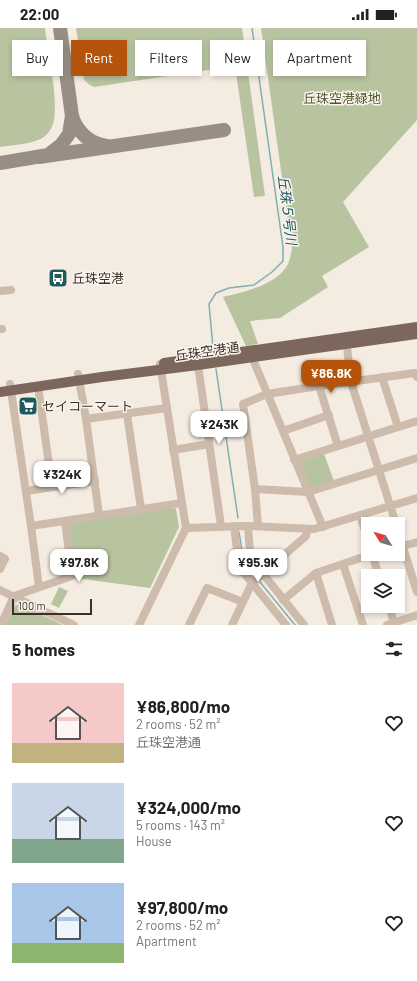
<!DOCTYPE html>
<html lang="en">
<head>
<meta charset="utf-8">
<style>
	body { margin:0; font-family:Barlow,"Noto Sans JP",sans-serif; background:#f2f2f2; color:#202124; height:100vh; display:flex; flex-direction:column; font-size:15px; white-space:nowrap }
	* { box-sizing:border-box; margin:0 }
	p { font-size:13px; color:#757577 }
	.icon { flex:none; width:22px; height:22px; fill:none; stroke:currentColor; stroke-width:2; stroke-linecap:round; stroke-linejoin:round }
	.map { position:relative; height:597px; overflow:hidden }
	.panel { display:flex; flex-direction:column; background:#fff; flex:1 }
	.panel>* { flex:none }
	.top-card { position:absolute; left:12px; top:12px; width:393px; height:36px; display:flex; gap:8px }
	.needle { width:26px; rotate:307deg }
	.tools { position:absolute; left:361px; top:489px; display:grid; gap:8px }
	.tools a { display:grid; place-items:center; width:44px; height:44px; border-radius:0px; background:#fff; box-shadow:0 2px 6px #0003; font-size:20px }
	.scale { position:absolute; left:12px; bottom:10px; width:80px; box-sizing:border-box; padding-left:4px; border:2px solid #3b302b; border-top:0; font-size:11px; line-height:14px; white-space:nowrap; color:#3b302b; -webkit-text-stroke:3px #fbf5ee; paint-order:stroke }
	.price { position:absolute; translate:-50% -34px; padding:0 9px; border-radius:8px; background:#fff; color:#222; font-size:13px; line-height:26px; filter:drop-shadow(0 1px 2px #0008) }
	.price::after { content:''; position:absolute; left:50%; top:24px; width:12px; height:9px; margin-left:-6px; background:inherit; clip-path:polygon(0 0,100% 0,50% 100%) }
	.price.current { background:#b45309; color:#fff }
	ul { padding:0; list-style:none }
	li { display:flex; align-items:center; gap:12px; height:100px; padding:0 12px }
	li span { display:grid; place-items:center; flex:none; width:112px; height:80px; border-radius:0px; color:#555 }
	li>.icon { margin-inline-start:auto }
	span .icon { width:48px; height:48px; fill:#fffc; stroke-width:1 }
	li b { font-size:17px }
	h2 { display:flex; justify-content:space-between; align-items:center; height:48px; padding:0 12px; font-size:17px }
	.chip { padding:0 14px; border-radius:0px; background:#fff; box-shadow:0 2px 6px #0003; font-size:14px; line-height:36px }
	.chip.current { background:#b45309; color:#fff }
	.status { display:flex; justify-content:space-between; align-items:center; height:28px; padding:0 20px; background:#fff; direction:ltr }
	.status svg { height:11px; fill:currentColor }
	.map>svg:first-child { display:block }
	.green { fill:#b8c4a0 }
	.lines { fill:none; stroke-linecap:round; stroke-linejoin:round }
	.stream { stroke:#7fb0b2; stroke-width:1.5 }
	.taxiway { stroke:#988e86; stroke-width:14 }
	.minor { stroke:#cdbbac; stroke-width:8 }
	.major { stroke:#7d675c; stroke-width:10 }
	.labels { text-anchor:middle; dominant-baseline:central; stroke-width:3; stroke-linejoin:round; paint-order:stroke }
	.park-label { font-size:13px; fill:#4a5a2e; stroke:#fbf5ee }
	.poi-label { font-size:13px; fill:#3b302b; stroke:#fbf5ee; text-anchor:start }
	.street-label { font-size:13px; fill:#3b302b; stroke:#fbf5ee }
	.water-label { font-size:14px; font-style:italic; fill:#1f5a5e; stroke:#fbf5ee }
</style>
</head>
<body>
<div class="status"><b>22:00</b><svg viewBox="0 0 49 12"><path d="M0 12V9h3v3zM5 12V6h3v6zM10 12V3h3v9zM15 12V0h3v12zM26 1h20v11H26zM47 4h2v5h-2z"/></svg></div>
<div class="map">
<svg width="417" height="597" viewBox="0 0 417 597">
	<rect width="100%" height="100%" fill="#f4ebe1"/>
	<g class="green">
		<path d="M0,0H45C48,26 58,68 54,92C53,98 49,105 45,108C36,116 12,117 0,119Z"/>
		<path d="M76,0H242L265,168L254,169L235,38L94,59L90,57L84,52Z"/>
		<path d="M261,0H417V92L343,174L369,219L322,248L328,259L280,290L250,293L258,316L246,318L223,269C244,264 277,257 288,236C290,232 291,225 292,221Z"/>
		<path d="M324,426L334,453L309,461L298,435Z"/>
		<path d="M174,480L176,481L179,499L150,560L75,550L69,495Z"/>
		<path d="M59,559L68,563L59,580L51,576Z"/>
		<path d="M19,576L63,597H5L15,577Z"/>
	</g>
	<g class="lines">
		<g class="stream">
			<path d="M213,320L209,276L216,265L229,260L254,257L272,244L283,233V219L252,0"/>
			<path d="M216,341L238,490"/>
			<path d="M239,504L244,535L253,546"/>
			<path d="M260,554L295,597"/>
		</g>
		<g class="taxiway">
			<path d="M72,88C77,104 90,116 107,118"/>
			<path d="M39,129L224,102"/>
			<path d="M0,135L48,127L61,117L69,106L72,88L60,0"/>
		</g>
		<g class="minor">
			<path d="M0,263L11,262"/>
			<path d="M0,301H2"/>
			<path d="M346,310L351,354L396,496"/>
			<path d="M252,329L323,499"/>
			<path d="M198,337L221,498"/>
			<path d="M78,346L86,391L99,487"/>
			<path d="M382,349L398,399"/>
			<path d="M10,356L31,498L39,559"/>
			<path d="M38,358L52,458"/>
			<path d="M319,358L338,418"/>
			<path d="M127,386L141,481"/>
			<path d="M86,391L167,380"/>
			<path d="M283,403L329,387"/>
			<path d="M173,422L209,416"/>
			<path d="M294,432L417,393"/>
			<path d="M255,461L308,464L417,430"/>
			<path d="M26,463L95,453"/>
			<path d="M360,487L368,512"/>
			<path d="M31,498L182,475"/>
			<path d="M234,498L239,539L286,597"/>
			<path d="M248,498L250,524L256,537L304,597"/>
			<path d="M258,498L255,461L243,376L267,366L319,358L415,345L417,349"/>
			<path d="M186,500L248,498L314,501L417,470"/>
			<path d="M398,503L417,564"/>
			<path d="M403,518L417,514"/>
			<path d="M372,526L379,548"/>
			<path d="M0,528L5,531L0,541"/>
			<path d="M343,536L363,597"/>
			<path d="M316,545L332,597"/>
			<path d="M0,562L74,597"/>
			<path d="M283,572L316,545L372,526"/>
			<path d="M389,578L394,595"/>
			<path d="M1,597L14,568L72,548L65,493"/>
			<path d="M139,597L186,500L160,336"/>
			<path d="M189,597L207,560L243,574"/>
			<path d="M232,597L252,555L306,508L307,502"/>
			<path d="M387,597L417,587"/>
		</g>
		<g class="major">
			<path d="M164,335L417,299"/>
			<path d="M0,364L102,349L198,337L417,306"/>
		</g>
	</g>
	<defs>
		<symbol id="bus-square" viewBox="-11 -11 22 22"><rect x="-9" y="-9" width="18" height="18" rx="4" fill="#1f5a5e" stroke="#fbf5ee"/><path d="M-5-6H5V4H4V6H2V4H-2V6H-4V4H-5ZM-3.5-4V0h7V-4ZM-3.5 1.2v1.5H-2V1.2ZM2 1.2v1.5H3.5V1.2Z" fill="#fff"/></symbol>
		<symbol id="supermarket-square" viewBox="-11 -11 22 22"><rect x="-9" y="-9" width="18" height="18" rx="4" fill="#1f5a5e" stroke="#fbf5ee"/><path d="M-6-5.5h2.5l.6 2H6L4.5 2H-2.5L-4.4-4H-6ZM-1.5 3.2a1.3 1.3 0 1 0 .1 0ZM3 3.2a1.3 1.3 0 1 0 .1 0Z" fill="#fff"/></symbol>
	</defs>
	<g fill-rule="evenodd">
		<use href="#bus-square" x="47" y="239" width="22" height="22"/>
		<use href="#supermarket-square" x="17" y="367" width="22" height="22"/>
	</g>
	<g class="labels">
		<g class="park-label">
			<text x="342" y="70">丘珠空港緑地</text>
		</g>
		<g class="poi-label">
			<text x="72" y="250">丘珠空港</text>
			<text x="42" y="378">セイコーマート</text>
		</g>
		<g class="street-label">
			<text transform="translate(207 323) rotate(-8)">丘珠空港通</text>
		</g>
		<g class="water-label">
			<text transform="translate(288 182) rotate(83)">丘珠５号川</text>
		</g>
	</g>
</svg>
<div class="tools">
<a><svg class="needle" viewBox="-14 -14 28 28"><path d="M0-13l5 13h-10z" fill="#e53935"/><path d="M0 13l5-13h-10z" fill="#757577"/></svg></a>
<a><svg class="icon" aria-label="layers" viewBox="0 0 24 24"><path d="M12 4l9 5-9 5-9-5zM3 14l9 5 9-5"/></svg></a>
</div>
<div class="scale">100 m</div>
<b class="price current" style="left:331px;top:366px">¥86.8K</b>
<b class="price" style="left:219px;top:417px">¥243K</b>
<b class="price" style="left:62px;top:467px">¥324K</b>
<b class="price" style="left:79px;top:555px">¥97.8K</b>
<b class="price" style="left:258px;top:555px">¥95.9K</b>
<div class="top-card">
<a class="chip">Buy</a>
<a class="chip current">Rent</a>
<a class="chip">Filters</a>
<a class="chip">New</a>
<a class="chip">Apartment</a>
</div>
</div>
<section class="panel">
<h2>5 homes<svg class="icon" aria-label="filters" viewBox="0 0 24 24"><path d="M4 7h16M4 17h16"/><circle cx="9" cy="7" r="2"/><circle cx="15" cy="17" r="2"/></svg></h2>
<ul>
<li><span style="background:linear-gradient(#f6c9c9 75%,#c2b280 0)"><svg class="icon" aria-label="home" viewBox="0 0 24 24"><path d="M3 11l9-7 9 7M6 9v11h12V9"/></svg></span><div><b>¥86,800/mo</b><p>2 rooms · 52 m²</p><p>丘珠空港通</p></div><svg class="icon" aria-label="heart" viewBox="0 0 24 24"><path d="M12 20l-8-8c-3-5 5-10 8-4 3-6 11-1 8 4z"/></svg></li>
<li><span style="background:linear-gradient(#c9d6e8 70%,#7fa58c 0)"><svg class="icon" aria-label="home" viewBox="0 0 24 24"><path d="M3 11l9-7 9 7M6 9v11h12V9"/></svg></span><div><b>¥324,000/mo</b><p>5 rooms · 143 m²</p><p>House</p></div><svg class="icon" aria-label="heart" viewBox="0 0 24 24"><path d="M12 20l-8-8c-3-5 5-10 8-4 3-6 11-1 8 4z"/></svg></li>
<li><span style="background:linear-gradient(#a9c7e8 75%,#8fb573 0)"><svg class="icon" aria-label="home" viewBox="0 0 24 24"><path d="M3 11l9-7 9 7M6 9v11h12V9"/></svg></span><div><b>¥97,800/mo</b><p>2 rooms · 52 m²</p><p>Apartment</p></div><svg class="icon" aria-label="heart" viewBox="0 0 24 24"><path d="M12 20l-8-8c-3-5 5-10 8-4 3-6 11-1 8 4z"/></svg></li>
</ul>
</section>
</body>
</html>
